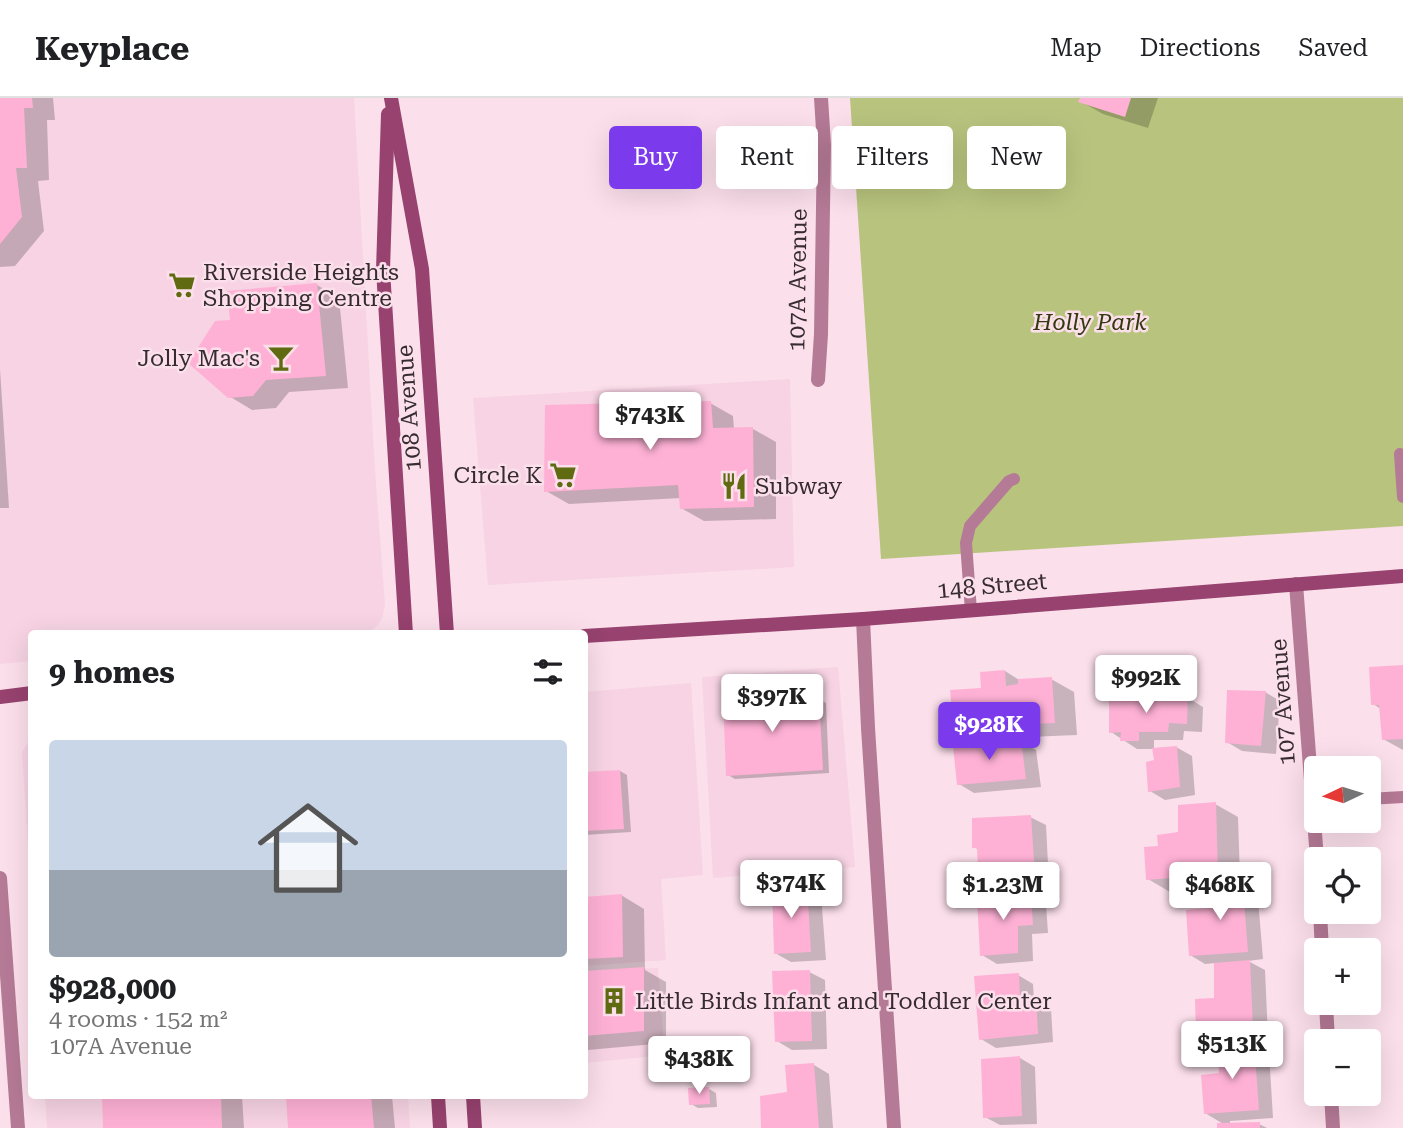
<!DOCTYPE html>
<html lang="en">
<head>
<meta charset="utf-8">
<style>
	body { margin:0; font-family:"Roboto Serif",serif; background:#f2f2f2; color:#202124; height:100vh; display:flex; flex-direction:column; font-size:26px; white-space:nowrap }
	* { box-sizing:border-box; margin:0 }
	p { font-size:23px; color:#757577 }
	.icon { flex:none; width:38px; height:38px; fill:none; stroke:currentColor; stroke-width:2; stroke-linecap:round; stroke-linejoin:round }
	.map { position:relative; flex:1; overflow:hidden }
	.sheet { position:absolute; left:28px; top:532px; width:560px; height:469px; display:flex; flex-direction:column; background:#fff; border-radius:7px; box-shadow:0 7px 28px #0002 }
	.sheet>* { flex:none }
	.banner { position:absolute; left:609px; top:28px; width:665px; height:63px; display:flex; gap:14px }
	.needle { width:46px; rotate:266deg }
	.controls { position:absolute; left:1304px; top:658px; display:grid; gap:14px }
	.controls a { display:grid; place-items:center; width:77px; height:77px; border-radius:7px; background:#fff; box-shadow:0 7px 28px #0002; font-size:35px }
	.price { position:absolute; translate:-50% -60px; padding:0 16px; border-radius:7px; background:#fff; color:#222; font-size:23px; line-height:46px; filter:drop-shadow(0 2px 4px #0008) }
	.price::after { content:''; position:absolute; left:50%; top:42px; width:21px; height:16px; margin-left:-10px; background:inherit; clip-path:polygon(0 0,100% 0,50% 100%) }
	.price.selected { background:#7c3aed; color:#fff }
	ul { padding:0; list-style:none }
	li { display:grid; align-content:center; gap:14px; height:371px; padding:0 21px }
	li+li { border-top:2px solid #e0e0e0 }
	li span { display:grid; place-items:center; height:217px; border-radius:7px; color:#555 }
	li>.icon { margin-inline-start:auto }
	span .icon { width:126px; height:126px; fill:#fffc; stroke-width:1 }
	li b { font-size:30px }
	h2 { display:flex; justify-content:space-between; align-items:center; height:84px; padding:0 21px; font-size:30px }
	.pill { padding:0 24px; border-radius:7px; background:#fff; box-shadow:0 7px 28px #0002; font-size:24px; line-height:63px }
	.pill.selected { background:#7c3aed; color:#fff }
	header { display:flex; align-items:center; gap:42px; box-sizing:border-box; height:98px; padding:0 35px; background:#fff; border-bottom:2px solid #e0e0e0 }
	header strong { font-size:33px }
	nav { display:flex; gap:38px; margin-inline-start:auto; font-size:24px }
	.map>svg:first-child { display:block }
	.built { fill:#f7d3e3 }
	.green { fill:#b8c47e }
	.shadow { fill:#0003 }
	.building { fill:#feb1d5 }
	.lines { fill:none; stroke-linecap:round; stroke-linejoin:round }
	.lane { stroke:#b57a96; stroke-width:12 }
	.street { stroke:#b57a96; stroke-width:14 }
	.secondary { stroke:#97426f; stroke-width:14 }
	.labels { text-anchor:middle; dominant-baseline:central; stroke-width:5; stroke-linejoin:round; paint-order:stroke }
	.poi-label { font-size:23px; fill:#362c30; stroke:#fbdfeb; text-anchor:start }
	.street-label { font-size:23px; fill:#362c30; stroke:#fbdfeb }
	.park-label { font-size:23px; font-style:italic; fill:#333910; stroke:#fbdfeb }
</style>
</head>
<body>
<header>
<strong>Keyplace</strong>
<nav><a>Map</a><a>Directions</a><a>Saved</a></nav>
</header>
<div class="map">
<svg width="1403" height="1030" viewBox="0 0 1403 1030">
	<rect width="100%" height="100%" fill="#fbdfeb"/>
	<g class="built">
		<path d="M0,0H354L375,373L385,507L382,520L378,527L371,533L363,536H32L31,563L0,566Z"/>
		<path d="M790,281L794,469L488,487L473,300Z"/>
		<path d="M838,569L855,769L713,780L702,579Z"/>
		<path d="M691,585L703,777L661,781L666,862L585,868V594Z"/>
		<path d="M31,640H32L31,794L22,654Z"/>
		<path d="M658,870L665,957L585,965V873Z"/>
		<path d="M45,998H408L410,1030H47Z"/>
	</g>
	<path class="green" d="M850,0H1403V428L881,461Z"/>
	<g class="shadow">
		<path d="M0,0H53L55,22H47L49,82L38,83L44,133L15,168L0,169Z"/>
		<path d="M1081,0H1158L1148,30L1103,16L1080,3Z"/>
		<path d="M317,187L339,200L348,290L289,294L276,310L252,312L229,298L232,224Z"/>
		<path d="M0,271L9,410H0Z"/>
		<path d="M710,305L733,318L734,331H753L776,344V421L704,423L681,410V400L569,406L546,393Z"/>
		<path d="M1403,569V652L1383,641L1381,611L1373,606Z"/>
		<path d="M1005,573L1021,583L1051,581L1074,594L1077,637L1007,640L996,634L978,636L955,622L983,592Z"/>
		<path d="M799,593L807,597V602L819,601L826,605L829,675L735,681L728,677Z"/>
		<path d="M1265,594L1280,603L1276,656L1242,653L1227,644Z"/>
		<path d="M1188,600L1203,609L1202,634L1184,633L1183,642H1154V651H1137L1111,634Z"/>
		<path d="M1020,643L1036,652L1041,689L974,695L959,686Z"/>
		<path d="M1176,649L1192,658L1195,697L1165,702L1150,693L1156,664Z"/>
		<path d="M620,673L627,677L631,734L584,737V676Z"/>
		<path d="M1215,706L1238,719L1240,780L1257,789L1263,861L1248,863L1265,872L1268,939L1213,942L1198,933L1216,902V865L1205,866L1190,857L1219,811L1218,790L1170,794L1148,781L1159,749L1180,736Z"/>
		<path d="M1030,719L1046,727L1049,786L1003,788L987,779V775L980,771L979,752L974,749Z"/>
		<path d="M806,787L821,796L826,862L791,864L775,855Z"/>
		<path d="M621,797L644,811L645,872L666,884V945L588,952L584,950V800Z"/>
		<path d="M1031,797L1046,806L1048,835L1032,836L1033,863L997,866L982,857Z"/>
		<path d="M809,874L825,882L827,951L792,952L777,943Z"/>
		<path d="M1018,877L1033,886L1034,902L1051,911L1053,944L996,950L981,941Z"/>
		<path d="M1253,945L1269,954L1273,1020L1230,1023V1026H1259L1267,1030H1219L1225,1027L1205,1015L1220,976Z"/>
		<path d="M1020,960L1035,969L1037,1026L1000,1027L985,1019Z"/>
		<path d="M814,967L829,976L833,1030H763L789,996Z"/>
		<path d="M709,991L716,995L717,1009L698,1010L691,1006Z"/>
		<path d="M104,998H242L244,1030H105Z"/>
		<path d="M287,998H392L395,1030H290Z"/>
	</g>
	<g class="building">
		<path d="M0,0H32L33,10H24L27,70H16L22,119L0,146Z"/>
		<path d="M1080,0H1131L1125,19L1078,4Z"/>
		<path d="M317,185L326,278L266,282L253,298L228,300L188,265L215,223L230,222L227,193Z"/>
		<path d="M711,303L713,330L753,329L754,409L680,411L678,387L544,394L545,307Z"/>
		<path d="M1403,567V641L1382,642L1379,607H1371L1369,569Z"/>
		<path d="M1005,572L1006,588L1018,586V581L1052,579L1055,625L983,628L982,621L953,623L950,592L981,590L980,574Z"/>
		<path d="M800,592L801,601L819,599L823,672L726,678L723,598Z"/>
		<path d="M1227,592L1266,593L1261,648L1225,645Z"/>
		<path d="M1188,598L1187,626L1169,625L1168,634H1139V643H1120L1121,634L1109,635V601Z"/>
		<path d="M1021,641L1026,681L957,687L953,648Z"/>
		<path d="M1177,648L1180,689L1148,694L1146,664L1154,662L1152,650Z"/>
		<path d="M620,672L624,731L584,733V674Z"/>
		<path d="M1216,704L1218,776L1146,782L1144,749L1158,748L1157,737L1178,734V707Z"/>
		<path d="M1031,717L1035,778L986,780V771L978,772L977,750H972V720Z"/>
		<path d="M1242,778L1248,854L1189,858L1186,812L1217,809L1216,782Z"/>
		<path d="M807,786L811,854L774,856L772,790Z"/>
		<path d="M1031,795L1033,827L1018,828V855L980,858L977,800Z"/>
		<path d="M622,796L623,859L584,861V799Z"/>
		<path d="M1250,862L1253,931L1196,934L1195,901L1214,900V865Z"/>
		<path d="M644,869V933L584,938V873Z"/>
		<path d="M810,872L812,943L775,944L772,873Z"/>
		<path d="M1019,875L1020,901L1036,900L1038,936L979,942L974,878Z"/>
		<path d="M1254,943L1259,1012L1204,1016L1201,977L1219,975L1217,948Z"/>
		<path d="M1020,958L1022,1018L983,1020L981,961Z"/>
		<path d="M814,965L819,1030H761L760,998L787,994L785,967Z"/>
		<path d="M709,989L710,1006L689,1007L688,990Z"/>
		<path d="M102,998H221L222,1030H103Z"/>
		<path d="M286,998H371L374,1030H288Z"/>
		<path d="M1260,1024V1030H1217V1025Z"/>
	</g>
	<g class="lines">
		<g class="lane">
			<path d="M1400,356L1403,399"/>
			<path d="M971,513L966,445L970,428L1009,383L1014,381"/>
			<path d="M1368,701L1403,699"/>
		</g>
		<g class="street">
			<path d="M818,282L821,236L824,47L821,0"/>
			<path d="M1296,486L1317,761"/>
			<path d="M863,521L868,630L894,1030"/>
			<path d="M0,780L18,1030"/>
			<path d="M1320,814L1322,852"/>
			<path d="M1326,905L1328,943"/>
			<path d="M1331,996L1333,1030"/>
		</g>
		<g class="secondary">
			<path d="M391,0L422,171L447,536"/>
			<path d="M388,16L383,172L406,536"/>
			<path d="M584,538L863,521L1403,478"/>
			<path d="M0,599L32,595"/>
			<path d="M438,998L440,1030"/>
			<path d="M473,998L475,1030"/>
		</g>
	</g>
	<defs>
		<symbol id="supermarket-bare" viewBox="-9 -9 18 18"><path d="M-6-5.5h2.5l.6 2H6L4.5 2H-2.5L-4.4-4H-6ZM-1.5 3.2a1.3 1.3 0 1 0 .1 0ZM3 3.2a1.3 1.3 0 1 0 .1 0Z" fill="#606a11" stroke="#fbdfeb" stroke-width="2.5" paint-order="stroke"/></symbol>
		<symbol id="bar-bare" viewBox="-9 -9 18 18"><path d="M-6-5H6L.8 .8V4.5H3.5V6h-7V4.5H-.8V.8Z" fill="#606a11" stroke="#fbdfeb" stroke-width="2.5" paint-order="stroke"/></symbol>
		<symbol id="restaurant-bare" viewBox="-9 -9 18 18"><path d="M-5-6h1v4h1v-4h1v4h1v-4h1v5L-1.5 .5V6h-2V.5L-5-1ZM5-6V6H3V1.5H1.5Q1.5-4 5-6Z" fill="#606a11" stroke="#fbdfeb" stroke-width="2.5" paint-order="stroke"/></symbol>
		<symbol id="building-bare" viewBox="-9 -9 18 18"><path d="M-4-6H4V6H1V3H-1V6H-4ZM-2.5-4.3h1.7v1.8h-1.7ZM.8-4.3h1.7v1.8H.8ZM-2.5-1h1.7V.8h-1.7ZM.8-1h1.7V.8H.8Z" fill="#606a11" stroke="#fbdfeb" stroke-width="2.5" paint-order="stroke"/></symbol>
	</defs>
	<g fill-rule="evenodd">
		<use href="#supermarket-bare" x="163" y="168" width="38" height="38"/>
		<use href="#bar-bare" x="262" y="241" width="38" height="38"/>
		<use href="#supermarket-bare" x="544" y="358" width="38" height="38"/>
		<use href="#restaurant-bare" x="715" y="369" width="38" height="38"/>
		<use href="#building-bare" x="595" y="884" width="38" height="38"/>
	</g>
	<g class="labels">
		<g class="poi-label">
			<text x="203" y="174">Riverside Heights<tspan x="203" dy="26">Shopping Centre</tspan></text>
			<text x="260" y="260" text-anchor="end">Jolly Mac's</text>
			<text x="542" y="377" text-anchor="end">Circle K</text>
			<text x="755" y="388">Subway</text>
			<text x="635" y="903">Little Birds Infant and Toddler Center</text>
		</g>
		<g class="street-label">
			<text transform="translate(798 182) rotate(-89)">107A Avenue</text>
			<text transform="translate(409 310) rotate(-94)">108 Avenue</text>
			<text transform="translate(992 488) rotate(-5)">148 Street</text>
			<text transform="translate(1283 604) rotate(-94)">107 Avenue</text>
		</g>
		<g class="park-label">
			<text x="1090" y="224">Holly Park</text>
		</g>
	</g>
</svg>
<div class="controls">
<a><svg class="needle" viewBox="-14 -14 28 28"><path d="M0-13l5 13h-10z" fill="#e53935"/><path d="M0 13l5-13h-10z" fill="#757577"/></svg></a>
<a><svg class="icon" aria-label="locate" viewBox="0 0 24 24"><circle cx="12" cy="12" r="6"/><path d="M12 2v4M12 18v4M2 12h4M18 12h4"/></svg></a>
<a>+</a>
<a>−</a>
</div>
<b class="price" style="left:650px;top:354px">$743K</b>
<b class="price" style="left:1146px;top:617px">$992K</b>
<b class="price" style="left:772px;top:636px">$397K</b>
<b class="price selected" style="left:989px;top:664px">$928K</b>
<b class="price" style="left:791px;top:822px">$374K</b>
<b class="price" style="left:1003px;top:824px">$1.23M</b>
<b class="price" style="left:1220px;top:824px">$468K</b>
<b class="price" style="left:1232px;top:983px">$513K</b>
<b class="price" style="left:699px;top:998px">$438K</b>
<div class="banner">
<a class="pill selected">Buy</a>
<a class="pill">Rent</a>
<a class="pill">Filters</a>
<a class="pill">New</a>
</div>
<section class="sheet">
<h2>9 homes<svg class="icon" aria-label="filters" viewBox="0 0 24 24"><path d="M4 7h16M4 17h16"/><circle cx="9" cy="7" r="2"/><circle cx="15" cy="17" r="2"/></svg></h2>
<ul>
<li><span style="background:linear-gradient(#c9d6e8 60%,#9aa5b1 0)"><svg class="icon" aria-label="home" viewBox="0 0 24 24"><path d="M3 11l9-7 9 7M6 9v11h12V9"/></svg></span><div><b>$928,000</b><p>4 rooms · 152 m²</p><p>107A Avenue</p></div></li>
</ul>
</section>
</div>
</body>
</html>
